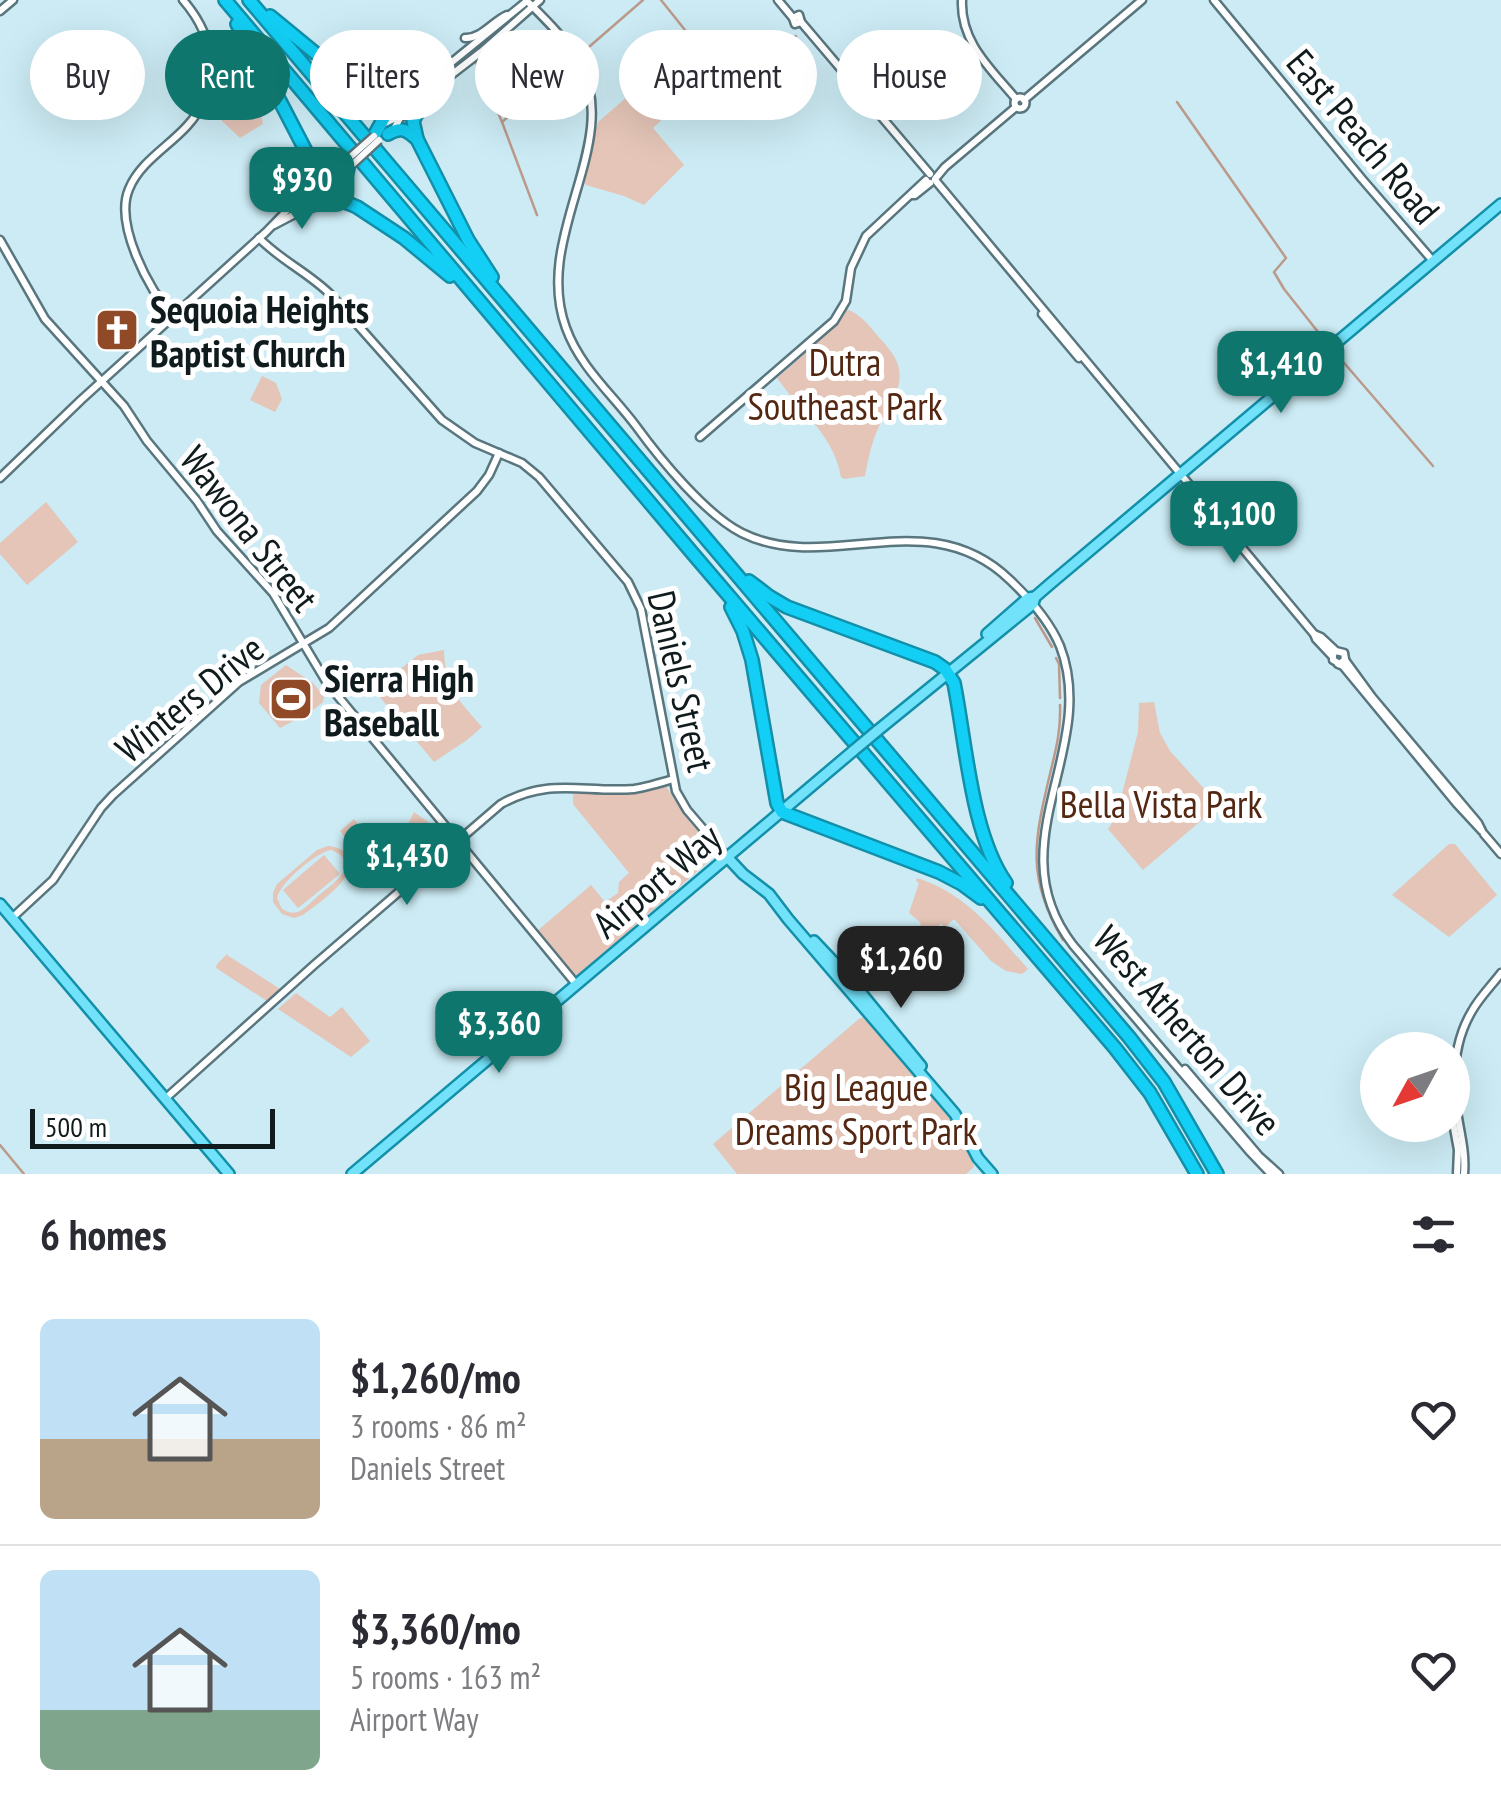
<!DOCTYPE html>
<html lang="en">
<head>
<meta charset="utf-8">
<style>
	body { margin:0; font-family:"PT Sans Narrow",sans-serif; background:#f7f7f7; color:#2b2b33; height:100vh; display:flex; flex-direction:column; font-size:38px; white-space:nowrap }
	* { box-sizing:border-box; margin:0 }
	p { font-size:32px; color:#7c7c81 }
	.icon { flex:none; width:55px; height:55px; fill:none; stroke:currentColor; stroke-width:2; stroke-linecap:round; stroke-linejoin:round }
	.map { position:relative; height:1174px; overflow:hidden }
	.panel { display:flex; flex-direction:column; background:#fff; flex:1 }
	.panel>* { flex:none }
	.guide { position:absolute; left:30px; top:30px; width:1000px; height:90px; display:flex; gap:20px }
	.needle { width:65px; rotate:230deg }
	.tools { position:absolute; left:1360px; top:1032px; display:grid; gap:20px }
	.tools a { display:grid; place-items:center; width:110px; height:110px; border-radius:50%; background:#fff; box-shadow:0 10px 40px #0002; font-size:50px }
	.scale { position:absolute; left:30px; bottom:25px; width:245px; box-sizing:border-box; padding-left:10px; border:5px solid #101b1e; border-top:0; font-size:28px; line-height:35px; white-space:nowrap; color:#101b1e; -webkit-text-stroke:8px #fff; paint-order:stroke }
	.price { position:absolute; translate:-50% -85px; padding:0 22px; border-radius:20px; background:#0f766e; color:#fff; font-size:32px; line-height:65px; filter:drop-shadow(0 2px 5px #0008) }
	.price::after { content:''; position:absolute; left:50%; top:60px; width:30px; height:22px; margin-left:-15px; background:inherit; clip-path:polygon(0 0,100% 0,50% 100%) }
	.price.active { background:#222; color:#fff }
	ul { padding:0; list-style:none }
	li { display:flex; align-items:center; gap:30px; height:250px; padding:0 40px }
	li+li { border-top:2px solid #e1e1e2 }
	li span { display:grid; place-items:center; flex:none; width:280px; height:200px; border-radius:15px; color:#555 }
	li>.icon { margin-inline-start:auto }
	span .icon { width:120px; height:120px; fill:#fffc; stroke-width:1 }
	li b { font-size:42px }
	h2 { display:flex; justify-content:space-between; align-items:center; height:120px; padding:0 40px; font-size:42px }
	.tag { padding:0 35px; border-radius:45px; background:#fff; box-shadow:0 10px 40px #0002; font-size:35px; line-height:90px }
	.tag.active { background:#0f766e; color:#fff }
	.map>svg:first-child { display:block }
	.green { fill:#e4c5b7; fill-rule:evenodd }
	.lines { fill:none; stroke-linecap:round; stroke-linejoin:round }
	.stream { stroke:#bb9a8b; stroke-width:2.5 }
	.minor-casing { stroke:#59757d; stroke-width:11 }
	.major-casing { stroke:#1290aa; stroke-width:14 }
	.highway-casing { stroke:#1290aa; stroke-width:16 }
	.minor { stroke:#fff; stroke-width:6 }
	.major { stroke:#71e2f9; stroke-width:9 }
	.highway { stroke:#13cff5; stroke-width:11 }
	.minor-bridge-casing { stroke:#59757d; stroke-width:11; stroke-linecap:butt }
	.major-bridge-casing { stroke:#1290aa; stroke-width:14; stroke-linecap:butt }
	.minor-bridge { stroke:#fff; stroke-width:6 }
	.major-bridge { stroke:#71e2f9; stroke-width:9 }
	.labels { text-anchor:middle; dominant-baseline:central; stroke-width:10; stroke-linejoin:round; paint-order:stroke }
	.street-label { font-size:38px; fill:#101b1e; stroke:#fff }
	.poi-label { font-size:38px; font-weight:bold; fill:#101b1e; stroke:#fff; text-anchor:start }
	.park-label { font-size:38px; fill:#532711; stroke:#fff }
</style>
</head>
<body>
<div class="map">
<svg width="1501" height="1174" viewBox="0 0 1501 1174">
	<rect width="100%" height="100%" fill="#ccebf4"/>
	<g class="green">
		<path d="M248,59L254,77L263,124L240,138L205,105L211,91L214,64Z"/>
		<path d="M642,84L667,115L653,128L684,165L644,205L624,196L586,185L584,182L598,122Z"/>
		<path d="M846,309C860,314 867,323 876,334C884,343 894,353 898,365C905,390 886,409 877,431C871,445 868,460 865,476L844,479L841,477C834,435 800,411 777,378L828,333Z"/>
		<path d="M262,376L276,383L282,399L275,412L250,400Z"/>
		<path d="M46,502L78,542L27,585L0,554V543Z"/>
		<path d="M444,650C445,689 458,699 482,727L467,740L434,762L374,690L418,655Z"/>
		<path d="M286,665L313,683L324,696L323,702L312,711L280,728L259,703L261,685Z"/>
		<path d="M1154,702L1160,733L1170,751L1217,803L1216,808L1143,870L1108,829L1116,817L1138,732L1139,703Z"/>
		<path d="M666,786L685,816L714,850L715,856L633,927L635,931L577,982L536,932L591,885L605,902L618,893L619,882L629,873L573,804V794H624Z"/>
		<path d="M414,812L439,830L423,856L407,838L408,824Z"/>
		<path d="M354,819L387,859L373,870L340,831Z"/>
		<path d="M1449,844H1455L1497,895L1449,937L1392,895Z"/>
		<path d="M328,846C337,847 345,849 349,859C356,879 317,904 303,915L294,918L282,914L273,902V893L277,884L317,850ZM331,850C365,863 331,885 317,897C312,901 305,909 298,912C290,914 288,912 282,909L277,898C280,883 315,853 331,850Z"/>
		<path d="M324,855L340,874L298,908L283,890Z"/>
		<path d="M917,878C966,893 995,932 1028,969L1022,974L1006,971L991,961L954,919L945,927L941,924L929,934L927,929L921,927L920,922L909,913L919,883L916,881Z"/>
		<path d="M227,954V955L280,989L267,1001L216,968L217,964Z"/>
		<path d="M296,993L330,1017L342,1007L370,1041L351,1057L278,1009Z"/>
		<path d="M867,1017L957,1125L965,1138L974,1167L966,1174H737L713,1144L860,1018Z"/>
	</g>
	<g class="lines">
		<g class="stream">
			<path d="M661,0L733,90L796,36"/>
			<path d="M582,53L643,0"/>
			<path d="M476,62L502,122L537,215"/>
			<path d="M1177,102L1286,258L1274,272L1284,289L1326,342"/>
			<path d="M502,122L569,64"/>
			<path d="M1339,357L1433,466"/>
			<path d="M1035,618L1052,647"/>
			<path d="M1056,658L1059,664L1060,698"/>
			<path d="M1060,705C1061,731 1056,749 1050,774C1034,841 1026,878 1063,940"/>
			<path d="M0,1145L24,1174"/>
		</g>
		<defs>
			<g id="minor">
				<path d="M526,0C545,19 566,39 580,63C623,144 532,236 566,328C580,367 612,394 636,426C660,459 706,515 742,533C828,576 927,500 1010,580C1030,599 1049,620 1060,646C1100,749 995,844 1073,945L1250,1152L1271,1174"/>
				<path d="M778,0L793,18"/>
				<path d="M962,0C960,42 991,69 1016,99"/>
				<path d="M1214,0L1362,179L1433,261"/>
				<path d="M0,11L13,0"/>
				<path d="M799,15L801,22L795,24L793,18Z"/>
				<path d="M801,22L930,174"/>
				<path d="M465,38C481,39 493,21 507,15"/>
				<circle cx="1020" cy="103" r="5.5"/>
				<path d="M1024,100L1142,0"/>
				<path d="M385,123L422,106L446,79L481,52L540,0"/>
				<path d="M394,129L414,93L527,1"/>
				<path d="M935,179L945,167L1016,107"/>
				<path d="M935,180L1314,634"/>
				<path d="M911,195H915L930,183"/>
				<path d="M274,225L312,205L330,173L348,159"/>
				<path d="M259,238C280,260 309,273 331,295L442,420L475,443L522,463L539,477L628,582L641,609L676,791L687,810L729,859"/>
				<path d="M0,240L45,319L124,406L147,441L197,501L217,531L273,593L327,683L576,984"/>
				<path d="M157,295L176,313"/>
				<path d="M1042,314L1079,358"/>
				<path d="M172,316C149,290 114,224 129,189C140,162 168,147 187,126C223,87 216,38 183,0"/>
				<path d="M700,437L834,321L846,301L851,268L866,236L926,180"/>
				<path d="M0,478L81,400L266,232L301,196L309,190L335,181L345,173"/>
				<path d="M1332,656L1316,639L1314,634L1321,637L1336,651L1344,653L1345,659L1340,664L1333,660V654L1336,651"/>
				<path d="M1338,664L1343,666L1457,804L1482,831L1478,823L1372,697L1345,660"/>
				<path d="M1484,834L1501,854"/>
				<path d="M12,918L53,880L101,808L113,795L239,682L329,628L477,491L489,475L499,453"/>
				<path d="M1185,1069L1259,1156L1279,1174"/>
				<path d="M166,1098L314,965L501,804C549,777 583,793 634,789C647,787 660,783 673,779"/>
				<path d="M1452,1117L1458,1150L1457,1174"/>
				<path d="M1464,1174C1466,1152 1460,1132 1457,1111C1452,1077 1454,1041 1472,1011C1479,998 1492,985 1501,973"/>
			</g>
			<g id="major">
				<path d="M987,634L1028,598L1035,597"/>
				<path d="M877,731L1033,604L1035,597L1050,584L1501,204"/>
				<path d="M729,859L743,874L769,894L788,919L955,1114L978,1158L992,1174"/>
				<path d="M0,904L229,1174"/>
				<path d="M814,941L848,977L921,1066"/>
				<path d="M352,1174L853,751"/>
			</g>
			<g id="highway">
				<path d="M225,0L694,555L1115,1048L1150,1093L1197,1174"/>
				<path d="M249,0L1129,1037L1164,1082L1217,1174"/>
				<path d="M270,16L315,53L391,103L399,102L414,93"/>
				<path d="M237,24L256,55L311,161C316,176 318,182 305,193"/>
				<path d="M420,108L413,121L417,139L468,240L492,277"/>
				<path d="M388,134C402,126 406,130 417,139"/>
				<path d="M374,136L388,111L385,100"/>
				<path d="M311,161L325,169L339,165"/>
				<path d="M348,168L342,190L348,203"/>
				<path d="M312,205L325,197L331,196L357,207L404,238L450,276"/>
				<path d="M749,581L770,597L787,607L935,662L945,669L954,683C966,743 971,833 1006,883"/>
				<path d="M731,607L743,631L752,660L777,803L782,812L939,872L962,884L981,898"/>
			</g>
		</defs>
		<use href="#minor" class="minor-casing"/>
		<use href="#major" class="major-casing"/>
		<use href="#highway" class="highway-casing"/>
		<use href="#minor" class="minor"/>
		<use href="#major" class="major"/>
		<use href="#highway" class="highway"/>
		<defs>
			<g id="minor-bridge">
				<path d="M348,159L374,136"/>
				<path d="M353,164L379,140"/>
			</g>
			<path id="major-bridge" d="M853,751L877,731"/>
		</defs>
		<use href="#minor-bridge" class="minor-bridge-casing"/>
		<use href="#major-bridge" class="major-bridge-casing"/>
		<use href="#minor-bridge" class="minor-bridge"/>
		<use href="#major-bridge" class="major-bridge"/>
	</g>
	<defs>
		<symbol id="church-square" viewBox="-11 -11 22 22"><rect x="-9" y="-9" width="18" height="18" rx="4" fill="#914a27" stroke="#fff"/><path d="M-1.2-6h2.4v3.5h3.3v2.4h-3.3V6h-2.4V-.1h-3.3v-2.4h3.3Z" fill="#fff"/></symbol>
		<symbol id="stadium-square" viewBox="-11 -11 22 22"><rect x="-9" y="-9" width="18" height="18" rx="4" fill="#914a27" stroke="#fff"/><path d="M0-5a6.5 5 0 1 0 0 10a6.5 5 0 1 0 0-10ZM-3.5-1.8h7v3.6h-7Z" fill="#fff"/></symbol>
	</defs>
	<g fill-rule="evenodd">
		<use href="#church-square" x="92" y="305" width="50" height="50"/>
		<use href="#stadium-square" x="266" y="674" width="50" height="50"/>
	</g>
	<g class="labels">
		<g class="street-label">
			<text transform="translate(1364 136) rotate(50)">East Peach Road</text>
			<text transform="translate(250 528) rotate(52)">Wawona Street</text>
			<text transform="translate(682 681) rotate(77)">Daniels Street</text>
			<text transform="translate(189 698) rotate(-39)">Winters Drive</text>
			<text transform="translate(656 880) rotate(-40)">Airport Way</text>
			<text transform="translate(1188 1030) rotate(49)">West Atherton Drive</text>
		</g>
		<g class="poi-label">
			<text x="150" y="308">Sequoia Heights<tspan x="150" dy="44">Baptist Church</tspan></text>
			<text x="324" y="677">Sierra High<tspan x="324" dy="44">Baseball</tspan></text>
		</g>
		<g class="park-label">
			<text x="845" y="361">Dutra<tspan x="845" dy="44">Southeast Park</tspan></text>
			<text x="1161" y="803">Bella Vista Park</text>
			<text x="856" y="1086">Big League<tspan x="856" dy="44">Dreams Sport Park</tspan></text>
		</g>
	</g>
</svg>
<div class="tools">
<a><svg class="needle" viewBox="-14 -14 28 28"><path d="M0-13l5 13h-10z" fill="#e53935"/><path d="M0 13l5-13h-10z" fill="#7c7c81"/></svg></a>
</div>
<div class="scale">500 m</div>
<b class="price" style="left:302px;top:232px">$930</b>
<b class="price" style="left:1281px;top:416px">$1,410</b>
<b class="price" style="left:1234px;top:566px">$1,100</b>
<b class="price" style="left:407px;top:908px">$1,430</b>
<b class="price active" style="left:901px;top:1011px">$1,260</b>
<b class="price" style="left:499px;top:1076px">$3,360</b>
<div class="guide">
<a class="tag">Buy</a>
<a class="tag active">Rent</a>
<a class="tag">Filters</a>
<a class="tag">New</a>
<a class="tag">Apartment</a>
<a class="tag">House</a>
</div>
</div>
<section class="panel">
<h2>6 homes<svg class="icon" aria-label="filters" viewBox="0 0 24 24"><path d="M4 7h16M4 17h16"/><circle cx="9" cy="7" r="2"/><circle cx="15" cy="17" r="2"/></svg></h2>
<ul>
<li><span style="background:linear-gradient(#bfe0f5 60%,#b9a48a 0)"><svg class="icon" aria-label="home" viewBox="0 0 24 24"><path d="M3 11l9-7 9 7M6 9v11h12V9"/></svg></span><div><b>$1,260/mo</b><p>3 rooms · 86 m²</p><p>Daniels Street</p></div><svg class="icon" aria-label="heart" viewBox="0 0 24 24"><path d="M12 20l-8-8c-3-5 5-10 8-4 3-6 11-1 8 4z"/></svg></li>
<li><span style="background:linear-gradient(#bfe0f5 70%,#7fa58c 0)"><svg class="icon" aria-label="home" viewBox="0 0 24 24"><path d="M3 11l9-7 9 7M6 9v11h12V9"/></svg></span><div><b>$3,360/mo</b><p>5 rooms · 163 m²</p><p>Airport Way</p></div><svg class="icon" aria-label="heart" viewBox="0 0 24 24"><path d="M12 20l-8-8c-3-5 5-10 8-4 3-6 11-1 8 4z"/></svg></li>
</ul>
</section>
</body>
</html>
